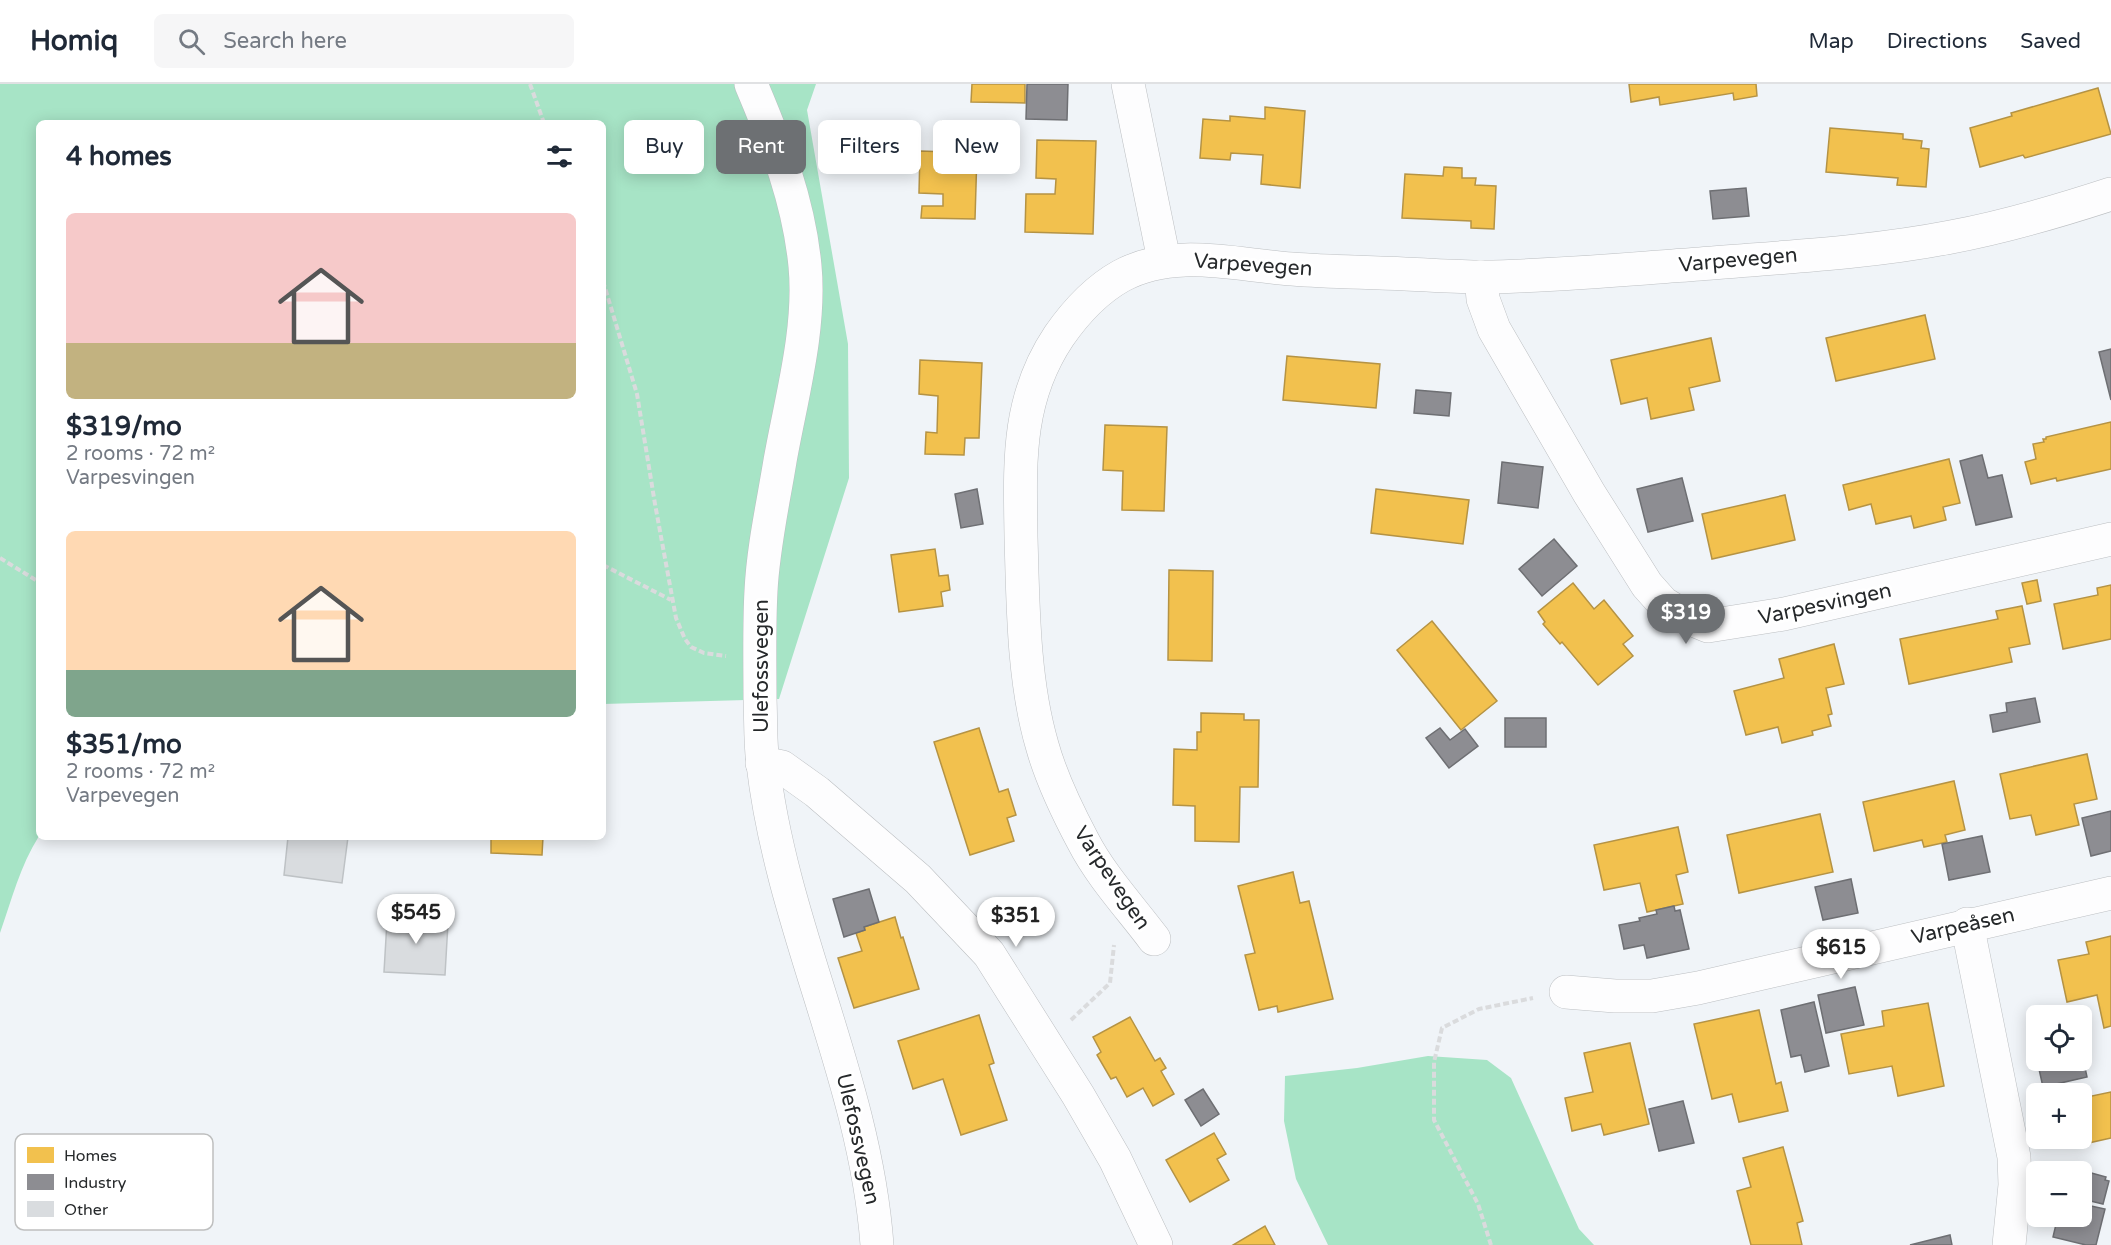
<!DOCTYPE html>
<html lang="en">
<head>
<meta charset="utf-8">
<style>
	body { margin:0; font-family:"Varela Round",sans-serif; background:#f6f6f7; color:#1f2937; height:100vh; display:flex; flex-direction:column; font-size:22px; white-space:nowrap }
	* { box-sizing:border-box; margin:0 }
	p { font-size:20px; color:#747a83 }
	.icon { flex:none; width:33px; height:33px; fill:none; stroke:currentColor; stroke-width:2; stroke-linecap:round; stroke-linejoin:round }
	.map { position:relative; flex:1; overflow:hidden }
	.details { position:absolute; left:36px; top:36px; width:570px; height:720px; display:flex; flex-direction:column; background:#fff; border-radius:9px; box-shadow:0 3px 15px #0003 }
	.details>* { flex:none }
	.guide { position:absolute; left:624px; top:36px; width:570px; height:54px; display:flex; gap:12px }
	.buttons { position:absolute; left:2026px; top:921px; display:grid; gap:12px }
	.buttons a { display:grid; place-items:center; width:66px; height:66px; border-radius:9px; background:#fff; box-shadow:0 3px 15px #0003; font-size:30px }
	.price { position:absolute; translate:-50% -51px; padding:0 14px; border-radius:21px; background:#fff; color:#222; font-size:20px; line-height:39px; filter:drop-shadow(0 2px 3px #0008) }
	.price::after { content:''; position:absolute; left:50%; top:36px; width:18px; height:14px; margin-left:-9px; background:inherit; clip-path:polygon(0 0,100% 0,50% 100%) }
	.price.on { background:#6d7073; color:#fff }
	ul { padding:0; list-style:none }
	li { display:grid; align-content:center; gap:12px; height:318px; padding:0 30px }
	li span { display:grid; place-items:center; height:186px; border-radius:9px; color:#555 }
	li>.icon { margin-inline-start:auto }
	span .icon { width:108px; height:108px; fill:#fffc; stroke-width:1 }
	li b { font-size:26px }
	h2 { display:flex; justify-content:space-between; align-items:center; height:72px; padding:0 30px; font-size:26px }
	.chip { padding:0 21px; border-radius:9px; background:#fff; box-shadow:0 3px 15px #0003; font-size:21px; line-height:54px }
	.chip.on { background:#6d7073; color:#fff }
	header { display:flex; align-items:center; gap:36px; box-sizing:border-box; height:84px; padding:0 30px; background:#fff; border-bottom:2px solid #e0e1e3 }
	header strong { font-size:28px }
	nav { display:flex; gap:33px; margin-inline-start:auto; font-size:21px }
	.search { width:420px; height:54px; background:#f6f6f7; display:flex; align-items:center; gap:15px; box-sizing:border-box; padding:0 21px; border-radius:9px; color:#747a83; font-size:22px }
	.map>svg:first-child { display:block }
	.forest { fill:#a7e4c6 }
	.homes { fill:#f2c14e; stroke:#b59344; stroke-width:1.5 }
	.industry { fill:#8d8d92; stroke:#6e6f73; stroke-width:1.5 }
	.building { fill:#d9dcdf; stroke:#bec2c5; stroke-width:1.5 }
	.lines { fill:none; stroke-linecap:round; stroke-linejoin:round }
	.minor-casing { stroke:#bcbfc2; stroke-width:34 }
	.path { stroke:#dadbdd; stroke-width:4; stroke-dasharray:6 3; stroke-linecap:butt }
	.minor { stroke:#fdfdfe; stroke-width:33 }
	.labels { text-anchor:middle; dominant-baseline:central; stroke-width:6; stroke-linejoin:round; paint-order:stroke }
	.street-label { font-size:21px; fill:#26292b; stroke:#fff }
	.key { fill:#fff; stroke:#bebfbf; stroke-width:1.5 }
	.key-label { font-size:16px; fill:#26292b }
</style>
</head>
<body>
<header>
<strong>Homiq</strong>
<div class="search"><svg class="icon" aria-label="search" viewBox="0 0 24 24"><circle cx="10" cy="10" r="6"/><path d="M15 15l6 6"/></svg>Search here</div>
<nav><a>Map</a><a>Directions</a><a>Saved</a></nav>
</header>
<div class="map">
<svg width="2111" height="1161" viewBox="0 0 2111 1161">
	<rect width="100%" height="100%" fill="#f0f4f8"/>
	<g class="forest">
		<path d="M0,0H816L807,26L848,260L849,394L779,615L603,620V39H39V752C20,782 12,815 0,849Z"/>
		<path d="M1428,972L1487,976L1511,994L1579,1145L1594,1161H1328L1296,1095L1284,1037L1285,992L1357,984Z"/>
	</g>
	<g class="homes">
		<path d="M972,0H1025V19L971,18Z"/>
		<path d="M1629,0H1756L1757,12L1734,16L1733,9L1660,21L1659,13L1631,18Z"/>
		<path d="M2098,4L2111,50L2025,74L2023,71L1980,83L1970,44L2012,32L2011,29Z"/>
		<path d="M1265,23L1305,27L1300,104L1261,100L1263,71L1231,69L1230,76L1200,74L1203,35L1230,37V32L1265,35Z"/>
		<path d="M1830,44L1903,50V55L1922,57L1921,64L1929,65L1926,103L1897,101L1898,94L1826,88Z"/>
		<path d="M1037,56L1096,57L1093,150L1025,148L1026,110H1055L1056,95L1036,94Z"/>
		<path d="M920,67L977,69L975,135L921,134L922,122H943V110L919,109Z"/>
		<path d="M1444,83L1462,84V94H1476L1475,101L1496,102L1494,145L1471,144V137L1402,134L1405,90L1443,92Z"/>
		<path d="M1925,231L1935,275L1836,297L1826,254Z"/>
		<path d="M1711,254L1720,297L1689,304L1694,326L1651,335L1647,314L1621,320L1611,276Z"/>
		<path d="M1287,272L1380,280L1376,324L1283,316Z"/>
		<path d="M920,276L982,279L979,354H965L964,371L925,370L926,348L937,349L938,312L919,310Z"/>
		<path d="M2111,338V385L2057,397L2056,394L2031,400L2025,378L2036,375L2033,360L2044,358L2043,355H2046V353Z"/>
		<path d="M1105,341L1167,343L1164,427L1122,426L1123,387L1103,386Z"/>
		<path d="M1949,375L1960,419L1943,423L1946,436L1914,444L1911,432L1876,440L1871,420L1849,426L1843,401Z"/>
		<path d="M1376,405L1469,416L1463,460L1371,449Z"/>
		<path d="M1785,411L1795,456L1712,475L1702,430Z"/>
		<path d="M935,465L939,492L948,491L950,506L941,508L943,522L899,528L891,471Z"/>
		<path d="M1169,486L1213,487L1212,577L1168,576Z"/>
		<path d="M2037,496L2041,517L2027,520L2022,499Z"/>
		<path d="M1573,499L1594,525L1604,516L1633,552L1623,560L1633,572L1598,601L1562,558L1560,560L1543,540L1545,538L1538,528Z"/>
		<path d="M2111,501V555L2063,565L2054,520L2098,511L2097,504Z"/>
		<path d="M2022,522L2030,560L2009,564L2012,578L1909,600L1900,555L1998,535L1996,527Z"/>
		<path d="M1432,537L1497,617L1461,646L1397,566Z"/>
		<path d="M1834,560L1844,600L1826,604L1832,630L1828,631L1831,642L1812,647L1813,651L1782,659L1778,643L1746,651L1734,607L1784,594L1779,575Z"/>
		<path d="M1201,629L1244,630V636H1259L1258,703H1240L1239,758L1195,757V722L1173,721L1174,665L1197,666V648H1201Z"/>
		<path d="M979,644L999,708L1008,705L1016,731L1007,734L1014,757L970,771L934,658Z"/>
		<path d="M2087,670L2097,715L2074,720L2079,741L2036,751L2031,731L2010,735L2000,690Z"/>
		<path d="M1954,697L1965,746L1945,751L1947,758L1924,763L1922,756L1874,767L1863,718Z"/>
		<path d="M1820,730L1833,788L1739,809L1727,751Z"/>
		<path d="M1678,743L1688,788L1676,791L1683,820L1647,828L1640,799L1604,806L1594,761Z"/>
		<path d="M491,753H543L542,771L491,769Z"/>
		<path d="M1293,788L1300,819L1309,817L1333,915L1278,928L1277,922L1259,926L1245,871L1255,869L1238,802Z"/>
		<path d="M895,833L901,854L903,853L919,905L854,924L838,874L862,867L856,849L865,846L864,843Z"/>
		<path d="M2111,852V942L2104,944L2097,911L2067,918L2058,876L2089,870L2086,858Z"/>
		<path d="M1928,919L1944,1002L1898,1012L1892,982L1849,990L1841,950L1884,942L1882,927Z"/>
		<path d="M1759,926L1776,1000L1781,998L1788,1027L1739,1038L1732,1010L1712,1015L1694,940Z"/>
		<path d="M979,931L994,979L989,981L1007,1036L961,1051L943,995L913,1005L898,957Z"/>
		<path d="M1130,933L1155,977L1160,974L1166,984L1161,987L1174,1010L1153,1022L1143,1004L1127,1013L1116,993L1111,995L1097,971L1101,968L1093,953Z"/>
		<path d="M1630,959L1649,1040L1604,1051L1601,1040L1572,1047L1565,1014L1593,1008L1584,969Z"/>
		<path d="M2111,1008V1054L2075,1062L2073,1054H2082V1014Z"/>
		<path d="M1214,1049L1226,1070L1217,1075L1229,1096L1190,1118L1166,1076Z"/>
		<path d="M1783,1063L1803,1137L1797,1139L1802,1161H1751L1737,1107L1751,1103L1743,1074Z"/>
		<path d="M1265,1142L1275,1161H1233Z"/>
	</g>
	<g class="industry">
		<path d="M1027,0H1068L1067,36L1026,35Z"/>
		<path d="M942,37L986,38L985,67L941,66Z"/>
		<path d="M1746,104L1749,132L1713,135L1710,107Z"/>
		<path d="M2111,265V316L2099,268Z"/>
		<path d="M1416,306L1451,309L1449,332L1414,329Z"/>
		<path d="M1982,371L1988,394L2002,391L2012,433L1976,441L1960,377Z"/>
		<path d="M1502,378L1543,383L1538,424L1498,419Z"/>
		<path d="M1682,394L1693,437L1648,448L1637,405Z"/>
		<path d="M977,405L983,440L961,444L955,410Z"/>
		<path d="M1554,455L1577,482L1542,512L1519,485Z"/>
		<path d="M2035,614L2040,638L1993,648L1990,631L2007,628L2006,619Z"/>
		<rect x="1505" y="634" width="41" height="29"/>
		<path d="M1440,644L1450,656L1465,645L1478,662L1449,684L1426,654Z"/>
		<path d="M2111,727V767L2091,772L2082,734Z"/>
		<path d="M1982,752L1990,788L1949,796L1942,760Z"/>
		<path d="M1851,795L1858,829L1823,836L1815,803Z"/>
		<path d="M869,805L879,838L864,843L865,846L844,853L833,815Z"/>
		<path d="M1674,822L1675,827L1680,826L1689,865L1647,874L1644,861L1624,865L1619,841L1640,837L1639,834L1657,830L1656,826Z"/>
		<path d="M1855,903L1864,941L1826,949L1818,911Z"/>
		<path d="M1814,918L1829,982L1805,988L1801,971L1791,973L1781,926Z"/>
		<path d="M2082,970L2087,993L2043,1003L2037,976H2082Z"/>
		<path d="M1203,1005L1219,1030L1201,1042L1185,1016Z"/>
		<path d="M1683,1017L1694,1059L1659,1067L1649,1025Z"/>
		<path d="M2066,1082L2106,1093L2105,1096L2109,1097L2103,1120L2082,1115V1088H2065Z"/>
		<path d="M2082,1120L2105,1125L2096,1161H2086L2053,1153L2058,1132H2082Z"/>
		<path d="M1950,1151L1952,1161H1910Z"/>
	</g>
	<g class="building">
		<path d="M288,753H348L342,799L284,791Z"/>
		<path d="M404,826L430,827L429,838L448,839L445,891L384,888L387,837H403Z"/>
	</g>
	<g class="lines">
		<defs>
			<g id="minor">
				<path d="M751,0C776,59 799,118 805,182C811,245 791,315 780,377C773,420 763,464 761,507C759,543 760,579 760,614C761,636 760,659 763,680C782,845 865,995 877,1161"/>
				<path d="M1128,0L1164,176"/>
				<path d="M1481,193L1483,215L1494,245L1589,409L1647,501L1663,519L1684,532L1708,542L1784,530L2111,455"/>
				<path d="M762,679L782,683L817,708L918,795L989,870L1078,1011L1115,1075L1156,1161"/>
				<path d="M1967,840L2014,1073L2015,1101L2009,1161"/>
				<path d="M1154,855C1130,823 1101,792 1083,757C1067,727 1051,694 1042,661C1023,596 1023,520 1021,453C1020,380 1016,316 1059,252C1075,229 1096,206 1121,192C1174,163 1235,181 1292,185C1329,188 1367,188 1405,190C1431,191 1457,193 1483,193C1556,192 1628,185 1700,180C1784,173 1869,169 1951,153C2005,143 2059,127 2111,110"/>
				<path d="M1566,908L1615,912H1652L1698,904L2111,809"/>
			</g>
		</defs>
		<use href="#minor" class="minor-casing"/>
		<g class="path">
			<path d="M530,0L544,39"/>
			<path d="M603,197L637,310L655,420L676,534L685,555L691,563L704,569L726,572"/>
			<path d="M0,474L39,498"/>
			<path d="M603,481L671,516"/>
			<path d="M1071,936L1110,899L1114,861"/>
			<path d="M1491,1161L1478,1120L1434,1036V978L1442,944L1479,925L1533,914"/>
		</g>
		<use href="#minor" class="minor"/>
	</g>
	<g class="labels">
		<g class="street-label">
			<text transform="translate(1738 176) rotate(-5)">Varpevegen</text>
			<text transform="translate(1253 181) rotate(4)">Varpevegen</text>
			<text transform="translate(1825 520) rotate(-12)">Varpesvingen</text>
			<text transform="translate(761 582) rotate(-90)">Ulefossvegen</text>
			<text transform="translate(1112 794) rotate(56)">Varpevegen</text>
			<text transform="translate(1963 842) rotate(-13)">Varpeåsen</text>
			<text transform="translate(858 1055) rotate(77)">Ulefossvegen</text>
		</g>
	</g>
	<rect x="15" y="1050" width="198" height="96" rx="9" class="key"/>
	<rect x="27" y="1063" width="27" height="16" fill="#f2c14e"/>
	<rect x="27" y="1090" width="27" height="16" fill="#8d8d92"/>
	<rect x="27" y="1117" width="27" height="16" fill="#d9dcdf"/>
	<g class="key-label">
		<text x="64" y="1077">Homes</text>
		<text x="64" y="1104">Industry</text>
		<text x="64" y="1131">Other</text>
	</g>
</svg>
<div class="buttons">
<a><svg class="icon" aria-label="locate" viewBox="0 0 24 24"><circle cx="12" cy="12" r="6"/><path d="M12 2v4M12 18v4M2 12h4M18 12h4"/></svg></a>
<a>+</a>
<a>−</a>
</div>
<b class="price on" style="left:1686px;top:561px">$319</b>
<b class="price" style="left:416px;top:861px">$545</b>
<b class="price" style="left:1016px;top:864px">$351</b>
<b class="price" style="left:1841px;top:896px">$615</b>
<div class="guide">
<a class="chip">Buy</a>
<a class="chip on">Rent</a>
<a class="chip">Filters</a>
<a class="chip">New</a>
</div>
<section class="details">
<h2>4 homes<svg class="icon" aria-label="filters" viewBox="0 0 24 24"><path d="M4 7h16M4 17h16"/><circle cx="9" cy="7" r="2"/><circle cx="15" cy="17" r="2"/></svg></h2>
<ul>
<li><span style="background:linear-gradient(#f6c9c9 70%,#c2b280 0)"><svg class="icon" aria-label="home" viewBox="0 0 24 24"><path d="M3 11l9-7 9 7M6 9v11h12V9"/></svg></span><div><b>$319/mo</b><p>2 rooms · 72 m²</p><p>Varpesvingen</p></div></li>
<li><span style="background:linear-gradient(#ffd9b3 75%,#7fa58c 0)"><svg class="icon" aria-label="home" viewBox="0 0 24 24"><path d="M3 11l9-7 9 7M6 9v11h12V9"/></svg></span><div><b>$351/mo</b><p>2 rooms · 72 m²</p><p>Varpevegen</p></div></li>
</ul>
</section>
</div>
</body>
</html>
